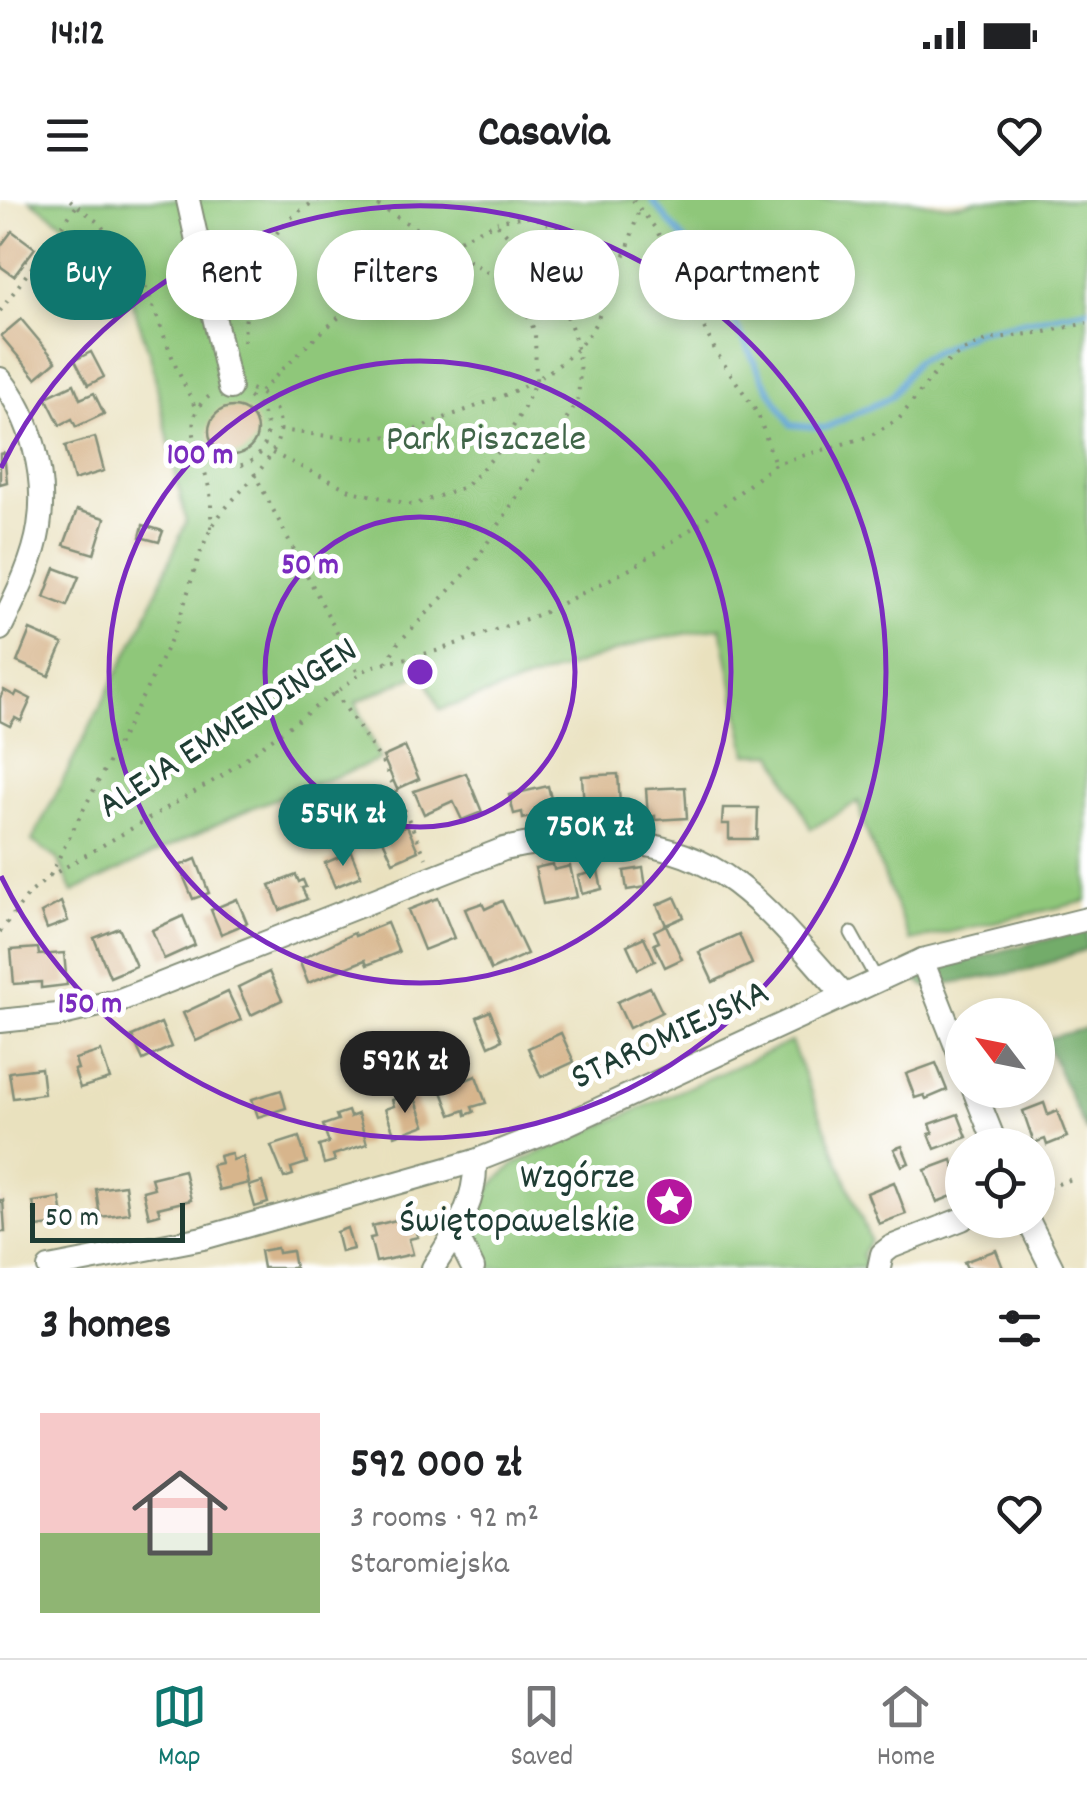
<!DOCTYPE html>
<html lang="en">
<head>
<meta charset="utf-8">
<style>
	body { margin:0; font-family:Dekko,sans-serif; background:#f2f2f2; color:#202124; height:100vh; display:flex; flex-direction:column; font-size:38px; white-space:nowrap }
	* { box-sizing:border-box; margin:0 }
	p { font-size:32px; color:#757577 }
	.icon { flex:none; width:55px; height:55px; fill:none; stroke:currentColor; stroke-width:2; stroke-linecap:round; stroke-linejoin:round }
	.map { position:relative; height:1068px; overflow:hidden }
	.side { display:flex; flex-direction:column; background:#fff; flex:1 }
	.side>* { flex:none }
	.top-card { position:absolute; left:30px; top:30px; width:1028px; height:90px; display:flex; gap:20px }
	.needle { width:65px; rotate:302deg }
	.tools { position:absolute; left:945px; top:798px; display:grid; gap:20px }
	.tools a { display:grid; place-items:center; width:110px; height:110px; border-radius:50%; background:#fff; box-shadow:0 5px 15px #0003; font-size:50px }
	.scale { position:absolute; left:30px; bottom:25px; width:155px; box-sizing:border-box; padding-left:10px; border:5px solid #1f3d34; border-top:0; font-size:28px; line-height:35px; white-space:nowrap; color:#1f3d34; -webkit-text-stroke:8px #fff; paint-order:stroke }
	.price { position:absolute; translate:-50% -85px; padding:0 22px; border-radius:35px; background:#0f766e; color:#fff; font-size:32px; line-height:65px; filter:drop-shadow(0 2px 5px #0008) }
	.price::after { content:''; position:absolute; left:50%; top:60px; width:30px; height:22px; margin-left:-15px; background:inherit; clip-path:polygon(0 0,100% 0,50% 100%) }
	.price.active { background:#222; color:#fff }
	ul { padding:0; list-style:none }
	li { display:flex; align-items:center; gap:30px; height:250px; padding:0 40px }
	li+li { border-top:2px solid #e0e0e0 }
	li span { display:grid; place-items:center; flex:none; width:280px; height:200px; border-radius:0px; color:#555 }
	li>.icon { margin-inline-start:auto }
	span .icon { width:120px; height:120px; fill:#fffc; stroke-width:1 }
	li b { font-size:42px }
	h2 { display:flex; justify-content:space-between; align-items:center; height:120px; padding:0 40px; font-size:42px }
	.tag { padding:0 35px; border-radius:45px; background:#fff; box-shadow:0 5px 15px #0003; font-size:35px; line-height:90px }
	.tag.active { background:#0f766e; color:#fff }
	.status { display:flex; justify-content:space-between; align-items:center; height:70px; padding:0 50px; background:#fff; direction:ltr }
	.status svg { height:28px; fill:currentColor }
	header { display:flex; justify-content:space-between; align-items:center; height:130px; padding:0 40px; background:#fff; font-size:45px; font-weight:700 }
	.menu { display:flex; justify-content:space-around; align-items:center; height:140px; border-top:2px solid #e0e0e0; background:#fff; font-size:28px; color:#757577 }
	.menu a { display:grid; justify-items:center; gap:5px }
	.menu .active { color:#0f766e }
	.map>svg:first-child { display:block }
	.green { fill:#8fc77a; stroke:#578257; stroke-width:2.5 }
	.forest { fill:#73ac6a; stroke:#49744f; stroke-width:2.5 }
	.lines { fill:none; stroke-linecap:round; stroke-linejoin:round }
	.stream { stroke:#5da3d3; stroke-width:6 }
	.building { fill:#d7b58c }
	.lane-casing { stroke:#848f79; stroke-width:15 }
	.street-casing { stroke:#848f79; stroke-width:26 }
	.path { stroke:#848f79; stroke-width:4; stroke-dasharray:2.5 8; stroke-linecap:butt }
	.lane { stroke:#fff; stroke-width:11 }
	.street { stroke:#fff; stroke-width:22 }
	.ring { fill:none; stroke:#7b2cbf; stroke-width:5 }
	.labels { text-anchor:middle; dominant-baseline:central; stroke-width:10; stroke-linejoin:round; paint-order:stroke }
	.park-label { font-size:38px; fill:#416649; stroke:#fff }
	.street-label { font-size:38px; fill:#1f3d34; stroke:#fff }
	.poi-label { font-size:38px; fill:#1f3d34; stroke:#fff; text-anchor:end }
	.centre { fill:#7b2cbf; stroke:#fff; stroke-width:5 }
	.ring-label { font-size:30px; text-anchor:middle; font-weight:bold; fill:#7b2cbf; stroke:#fff; stroke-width:10; stroke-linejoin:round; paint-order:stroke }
</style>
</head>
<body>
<div class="status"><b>14:12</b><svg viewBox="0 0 49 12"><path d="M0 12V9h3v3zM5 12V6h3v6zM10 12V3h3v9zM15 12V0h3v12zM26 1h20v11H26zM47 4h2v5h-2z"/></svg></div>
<header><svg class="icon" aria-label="menu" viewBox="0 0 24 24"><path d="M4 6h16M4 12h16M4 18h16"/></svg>Casavia<svg class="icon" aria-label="heart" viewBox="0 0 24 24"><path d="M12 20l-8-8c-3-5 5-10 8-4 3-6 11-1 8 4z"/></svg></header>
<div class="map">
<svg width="1087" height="1068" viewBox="0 0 1087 1068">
	<rect width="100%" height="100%" fill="#fff"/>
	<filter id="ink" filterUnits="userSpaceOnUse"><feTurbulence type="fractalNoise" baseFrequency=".01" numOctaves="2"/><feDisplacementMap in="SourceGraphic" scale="20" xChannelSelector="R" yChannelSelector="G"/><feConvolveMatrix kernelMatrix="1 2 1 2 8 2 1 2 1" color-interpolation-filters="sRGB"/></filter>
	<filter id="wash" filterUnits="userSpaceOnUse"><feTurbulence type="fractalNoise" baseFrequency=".0048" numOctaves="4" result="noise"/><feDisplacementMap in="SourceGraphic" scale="40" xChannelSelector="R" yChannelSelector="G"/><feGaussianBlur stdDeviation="2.25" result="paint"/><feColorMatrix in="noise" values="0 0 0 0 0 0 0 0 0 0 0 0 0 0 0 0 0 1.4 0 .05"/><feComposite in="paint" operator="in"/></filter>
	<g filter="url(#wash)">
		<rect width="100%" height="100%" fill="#e9e1be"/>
		<g class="green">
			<path d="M30,0H912C936,5 954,8 977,0H1087V701L910,741L862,620L859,601L811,629L774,554H747L721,427L647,441L440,510L423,472L356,502L380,560L256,606L73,692L58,659L32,641L146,417L186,322L150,154L130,96L96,46Z"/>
			<path d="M791,842L870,1040L862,1054L867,1068H487C483,1056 476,1041 476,1028C474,1000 498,977 518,962Z"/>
		</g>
		<g class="forest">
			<path d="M1087,729V749L1025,771L926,787L914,779L947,765Z"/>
			<path d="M1087,828V933L1044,839Z"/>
		</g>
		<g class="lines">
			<path class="stream" d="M653,2L708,69L763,179L791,225L825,228L891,197L916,161L976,131L1087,109"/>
		</g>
		<g id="blocks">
			<g class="building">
				<path d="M12,31L35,48L14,76L0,66V47Z"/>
				<path d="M94,81L99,88L85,101L79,94Z"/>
				<path d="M21,119L56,161L36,178L1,136Z"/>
				<path d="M91,152L104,177L88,185L75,160Z"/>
				<path d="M74,184L80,199L94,193L104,214L76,227L72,219L60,225L46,197Z"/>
				<circle cx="233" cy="231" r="24"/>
				<path d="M95,237L104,271L74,280L65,246Z"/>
				<path d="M4,253L7,282L0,284V254Z"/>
				<path d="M77,310L105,318L94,354L64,345Z"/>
				<path d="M143,325L163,331L159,342L140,337Z"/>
				<path d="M55,368L79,377L67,406L44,397Z"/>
				<path d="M30,430L63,444L49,476L17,462Z"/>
				<path d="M4,490L15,496L17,492L31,499L21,521L15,518L10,526L0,521V498Z"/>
				<path d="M405,547L419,579L397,589L383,557Z"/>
				<path d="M466,573L482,612L462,620L453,601L424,614L414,591Z"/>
				<path d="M618,574L620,605L584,607L582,576Z"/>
				<path d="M548,586L554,611L523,619L522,612L514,614L509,595Z"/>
				<path d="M685,587L687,618L655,620V616L648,617L646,589Z"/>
				<path d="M723,608H758L757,639H729V624H722Z"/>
				<path d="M407,626L418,651L393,662L382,638Z"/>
				<path d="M351,652L361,676L335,687L325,663Z"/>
				<path d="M196,659L209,693L193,699L179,666Z"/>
				<path d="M553,664L554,670L570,666L577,697L543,704L535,668Z"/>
				<path d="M643,668L646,687L627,690L624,671Z"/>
				<path d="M598,671L602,689L582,694L578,676Z"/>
				<path d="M296,675L299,682L303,680L306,687L302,688L307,699L280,710L270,685Z"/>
				<path d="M675,697L684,717L666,725L657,705Z"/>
				<path d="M438,698L454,738L424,750L408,710Z"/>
				<path d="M237,699L247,723L221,734L211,710Z"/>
				<path d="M502,701L527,754L491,770L465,709L482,703L485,709Z"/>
				<path d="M61,702L68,721L47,729L41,713Z"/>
				<path d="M183,716L195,745L164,759L152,730Z"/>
				<path d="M387,723L399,752L367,765L365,760L308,783L299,760L354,733L355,736Z"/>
				<path d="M666,725L682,759L665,767L654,744L659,742L654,731Z"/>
				<path d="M119,728L136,766L110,777L94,738Z"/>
				<path d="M739,734L752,764L713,782L699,752Z"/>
				<path d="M644,737L655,761L638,769L627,745Z"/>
				<path d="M38,748L39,755L64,753L67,785L41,788V782L14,784L11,750Z"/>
				<path d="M269,772L282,800L251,815L238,787Z"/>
				<path d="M650,787L662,812L629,828L617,802Z"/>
				<path d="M228,792L241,820L196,841L183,813Z"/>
				<path d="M490,811L502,840L489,846L477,817Z"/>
				<path d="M161,823L171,847L143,860L132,836Z"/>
				<path d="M561,833L574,862L541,877L528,848Z"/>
				<path d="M372,848L381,874L359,881L353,863L364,860L361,852Z"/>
				<path d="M101,851L110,879L80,888L74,870L78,869L75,859Z"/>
				<path d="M936,863L947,890L926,899L924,895L915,898L906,874Z"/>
				<path d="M41,868L44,894L13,898L9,872Z"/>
				<path d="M476,876L486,903L472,907L474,912L466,915L465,910L451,915L441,889L453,885L451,880L459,877L461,882Z"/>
				<path d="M281,890L286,908L258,917L252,899Z"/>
				<path d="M403,896L405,901L415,898L425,925L395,936L385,909L394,906L392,900Z"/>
				<path d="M1044,903L1048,915L1057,911L1067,937L1047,945L1045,939L1034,943L1023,911Z"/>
				<path d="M348,911L350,917L358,914L367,944L333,955L335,961L324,964L319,946L329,943L323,925L338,920L336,915Z"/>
				<path d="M958,914L967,937L935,949L929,934L933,933L930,924Z"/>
				<path d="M299,937L307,963L291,968L293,975L284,978L271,946Z"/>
				<path d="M902,946L909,963L902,966L894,949Z"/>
				<path d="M231,953L233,960L243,957L249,983L219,990L212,965L221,963L219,956Z"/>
				<path d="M952,960L962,992L937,1002L925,970Z"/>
				<path d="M184,970L191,1000L158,1008L160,1014L149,1017L143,991L154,988L151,978Z"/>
				<path d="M262,982L268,1003L255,1007L249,986Z"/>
				<path d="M894,982L906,1014L879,1024L867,993Z"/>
				<path d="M125,985L129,1013L100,1017L96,989Z"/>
				<path d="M60,998L64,1023L37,1027L33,1002Z"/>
				<path d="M0,1000H3L5,1032H0Z"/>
				<path d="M408,1017L411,1029L415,1028L418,1037L409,1039L413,1054L376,1062L370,1038L375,1037L372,1026Z"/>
				<path d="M347,1028L353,1049L341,1052L336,1032Z"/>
				<path d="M277,1048L278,1053L292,1051L295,1068H263L260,1051Z"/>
				<path d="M996,1050L1003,1068H967L964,1062Z"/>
			</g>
		</g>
	</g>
	<g filter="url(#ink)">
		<use href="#blocks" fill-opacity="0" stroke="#848f79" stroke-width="2.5"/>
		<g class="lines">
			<defs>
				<path id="lane" d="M851,733L877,780"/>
				<g id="street">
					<path d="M188,0L230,188"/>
					<path d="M0,179C32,218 47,276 39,327C34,361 15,398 0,429"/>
					<path d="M922,760L962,861"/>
					<path d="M0,821L58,815L120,800L504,649C580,632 670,634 735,683C776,714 809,757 844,795"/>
					<path d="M974,890L996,945"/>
					<path d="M1028,1020L1052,1068"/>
					<path d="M455,1032L473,1068"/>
					<path d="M49,1068L203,1038L475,961L556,929L922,760L1087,719"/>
					<path d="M433,1068C454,1034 477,1003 475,961"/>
					<path d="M879,1068L882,1054L891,1047L962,1019"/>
				</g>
			</defs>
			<use href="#lane" class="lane-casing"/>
			<use href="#street" class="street-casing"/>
			<g class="path">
				<path d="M70,0L100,24L146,88L176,167L196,209"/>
				<path d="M633,0L656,29L716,152L758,214L775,264"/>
				<path d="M604,92L627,51L639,9"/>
				<path d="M0,111L78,4"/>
				<path d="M244,142C246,85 262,27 318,0"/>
				<path d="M261,192C334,113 398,66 496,23C546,75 591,125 577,202L472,367L398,443L386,463"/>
				<path d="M280,230C319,235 362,242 401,234C415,231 430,223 444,218C499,198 573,175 599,116C616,76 570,30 535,18C523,15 509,19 497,22"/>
				<path d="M272,253L352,291L413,305L465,287L500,250L526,204L536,179L535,132L522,103L499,79L369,0"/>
				<path d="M201,255C207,258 216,263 223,265C266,274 283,223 249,197"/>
				<path d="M254,273L358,473"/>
				<path d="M211,328C211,315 212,301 209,288C203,256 175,216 213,194"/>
				<path d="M335,492L384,565L426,658"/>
				<path d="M50,676C89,595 134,518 172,437C189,400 194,356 215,322C233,294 278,262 280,229C281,210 267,195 251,189"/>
				<path d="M0,732L29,694L50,676L220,577L370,467L436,451L543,413L632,368L702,322L775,264L870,236L899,219L939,168L963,151L989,139L1045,132L1087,123"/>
				<path d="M1038,991L1075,978"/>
			</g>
			<use href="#lane" class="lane"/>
			<use href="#street" class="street"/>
		</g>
	</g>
	<g class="ring">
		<circle cx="420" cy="472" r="155"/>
		<circle cx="420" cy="472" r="311"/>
		<path d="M1 268A466 466 0 1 1 1 676"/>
	</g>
	<defs>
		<symbol id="sight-disc" viewBox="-11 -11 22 22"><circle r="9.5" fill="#b5179e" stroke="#fff"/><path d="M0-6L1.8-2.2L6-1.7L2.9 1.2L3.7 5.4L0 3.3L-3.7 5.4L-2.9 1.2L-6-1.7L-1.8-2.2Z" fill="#fff"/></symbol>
	</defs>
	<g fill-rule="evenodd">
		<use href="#sight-disc" x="642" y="974" width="55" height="55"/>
	</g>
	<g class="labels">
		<g class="park-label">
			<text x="486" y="241">Park Piszczele</text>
		</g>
		<g class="street-label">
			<text transform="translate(229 530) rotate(-33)">ALEJA EMMENDINGEN</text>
			<text transform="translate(671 837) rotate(-25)">STAROMIEJSKA</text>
		</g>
		<g class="poi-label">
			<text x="635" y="979">Wzgórze<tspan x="635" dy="44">Świętopawelskie</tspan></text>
		</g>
	</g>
	<circle cx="420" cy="472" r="15" class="centre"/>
	<g class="ring-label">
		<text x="200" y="263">100 m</text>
		<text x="310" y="373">50 m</text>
		<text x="90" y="812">150 m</text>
	</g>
</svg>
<div class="tools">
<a><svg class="needle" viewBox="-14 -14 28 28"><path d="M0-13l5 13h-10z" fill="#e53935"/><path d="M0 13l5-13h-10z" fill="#757577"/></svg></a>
<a><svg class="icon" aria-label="locate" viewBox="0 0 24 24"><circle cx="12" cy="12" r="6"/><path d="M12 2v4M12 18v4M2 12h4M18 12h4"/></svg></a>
</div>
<div class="scale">50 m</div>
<b class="price" style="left:343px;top:669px">554K zł</b>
<b class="price" style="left:590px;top:682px">750K zł</b>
<b class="price active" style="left:405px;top:916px">592K zł</b>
<div class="top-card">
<a class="tag active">Buy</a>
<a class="tag">Rent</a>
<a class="tag">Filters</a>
<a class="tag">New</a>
<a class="tag">Apartment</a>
</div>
</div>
<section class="side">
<h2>3 homes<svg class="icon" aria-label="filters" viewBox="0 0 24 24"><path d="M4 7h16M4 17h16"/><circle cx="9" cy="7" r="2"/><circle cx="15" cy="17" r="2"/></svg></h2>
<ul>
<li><span style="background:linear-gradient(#f6c9c9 60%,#8fb573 0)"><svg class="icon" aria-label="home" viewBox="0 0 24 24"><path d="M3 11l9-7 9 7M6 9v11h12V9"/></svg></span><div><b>592 000 zł</b><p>3 rooms · 92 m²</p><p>Staromiejska</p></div><svg class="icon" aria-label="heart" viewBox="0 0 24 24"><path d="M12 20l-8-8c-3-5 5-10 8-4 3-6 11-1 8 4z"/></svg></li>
</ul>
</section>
<nav class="menu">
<a class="active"><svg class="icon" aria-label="map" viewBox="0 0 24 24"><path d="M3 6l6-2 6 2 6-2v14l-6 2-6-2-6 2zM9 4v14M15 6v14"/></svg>Map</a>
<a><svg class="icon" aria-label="saved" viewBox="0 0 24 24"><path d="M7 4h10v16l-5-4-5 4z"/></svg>Saved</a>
<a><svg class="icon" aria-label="home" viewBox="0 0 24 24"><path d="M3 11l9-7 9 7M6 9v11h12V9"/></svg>Home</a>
</nav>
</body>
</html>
